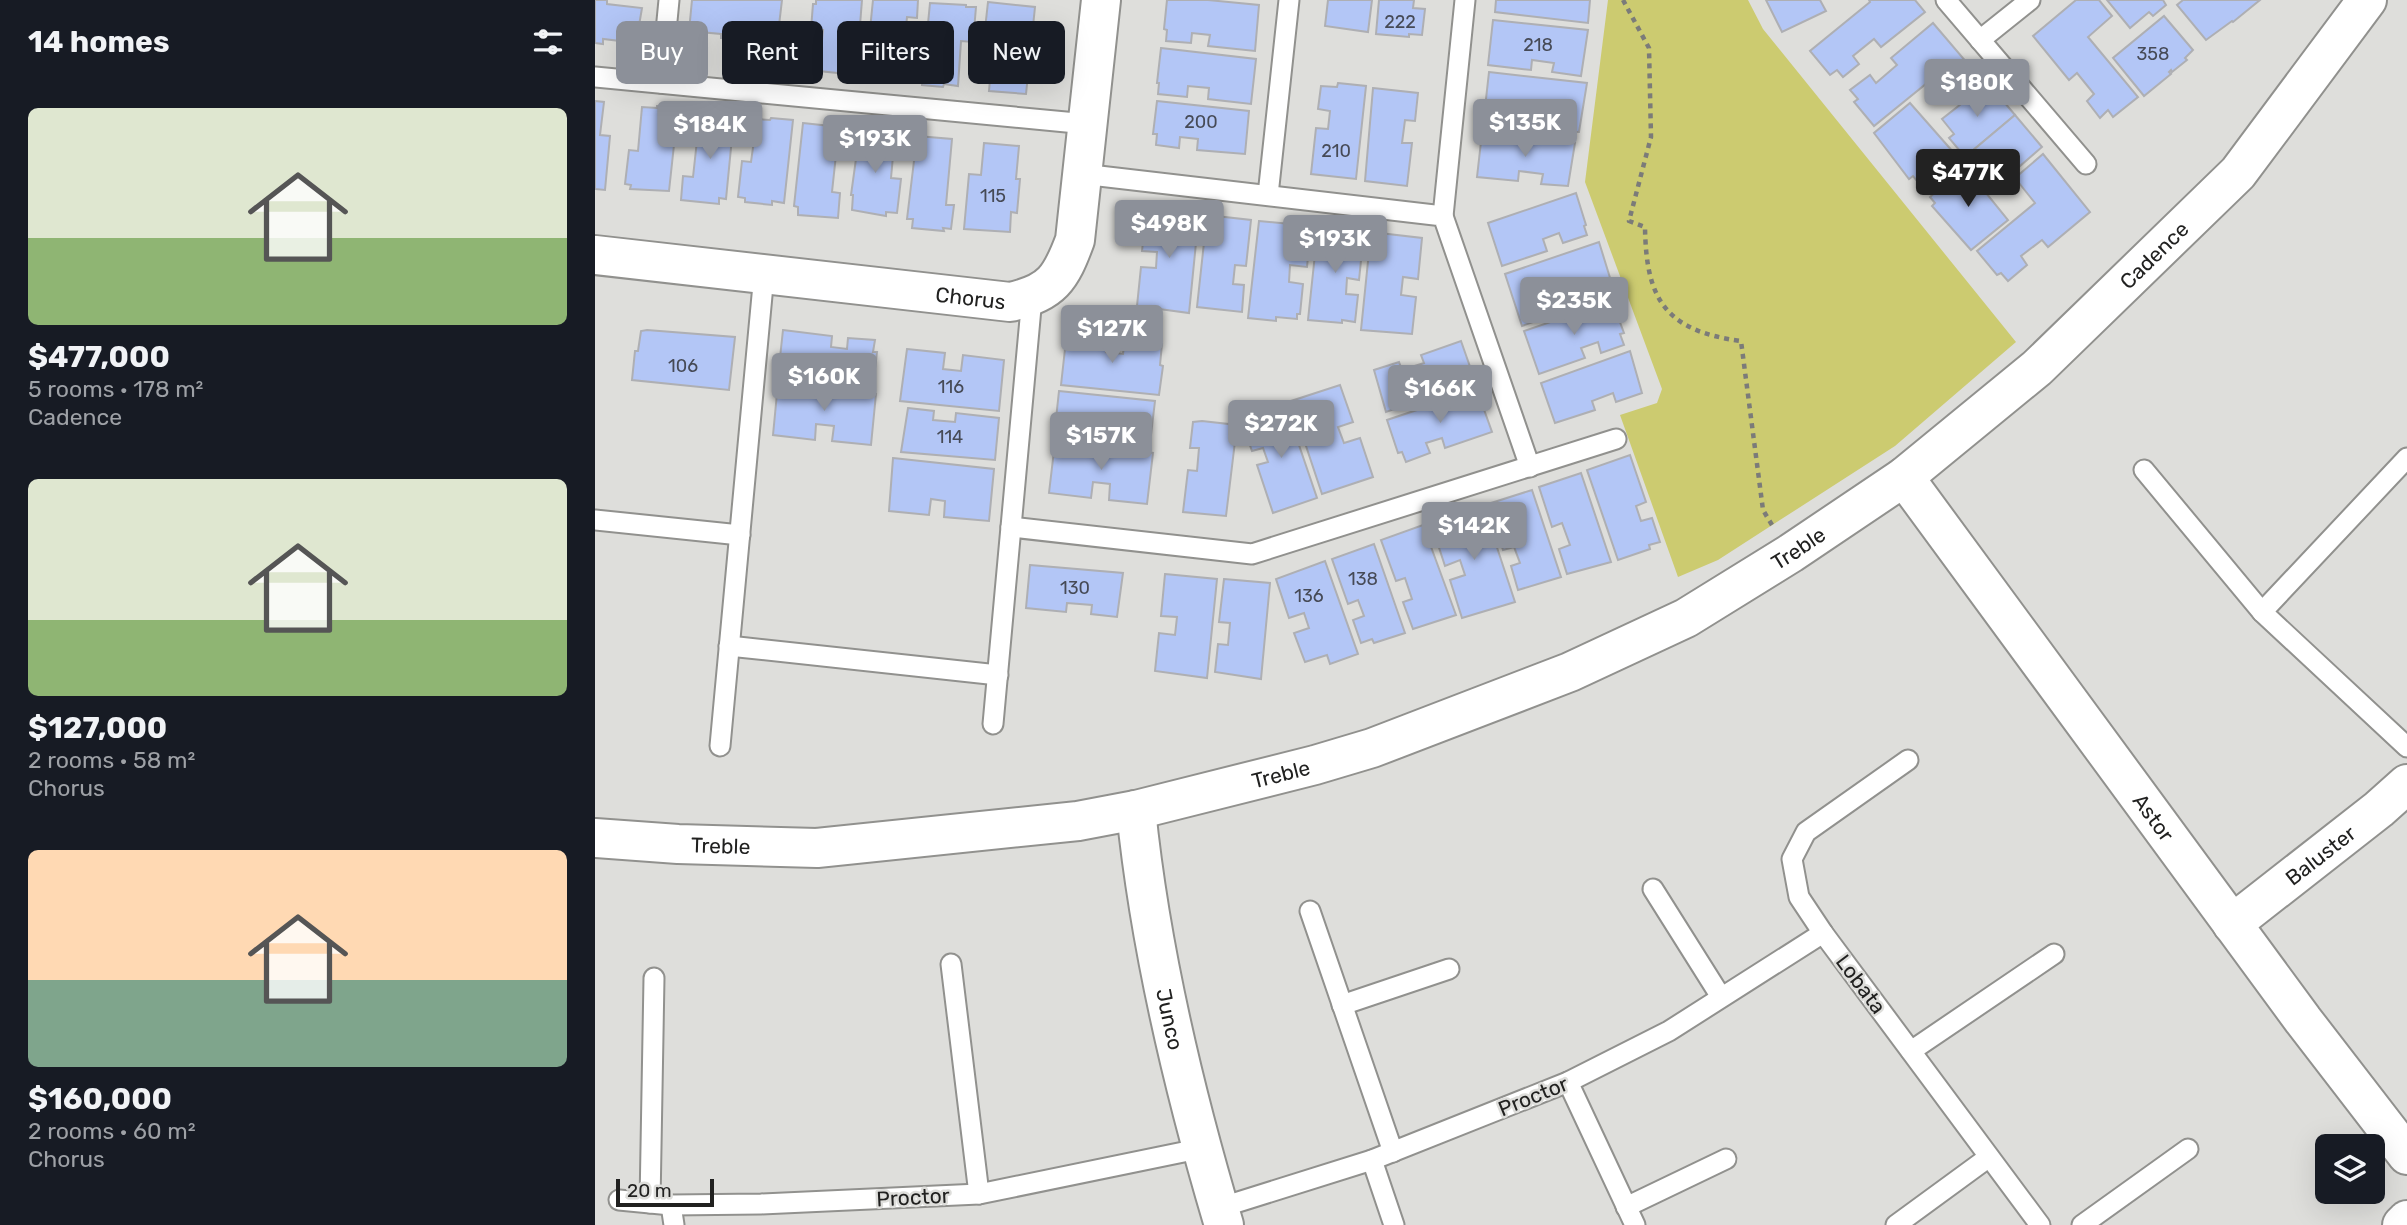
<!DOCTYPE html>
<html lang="en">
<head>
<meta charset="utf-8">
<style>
	body { margin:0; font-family:Rubik,sans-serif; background:#242831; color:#f1f3f6; height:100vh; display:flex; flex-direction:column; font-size:26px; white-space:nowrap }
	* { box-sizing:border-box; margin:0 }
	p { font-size:23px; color:#9ea1a6 }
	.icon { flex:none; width:38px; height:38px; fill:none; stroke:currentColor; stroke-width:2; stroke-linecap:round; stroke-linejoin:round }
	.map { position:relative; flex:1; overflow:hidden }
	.side { display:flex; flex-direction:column; background:#171b24; width:595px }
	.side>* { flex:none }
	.hud { position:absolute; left:21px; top:21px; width:665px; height:63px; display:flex; gap:14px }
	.tools { position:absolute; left:1720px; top:1134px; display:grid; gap:14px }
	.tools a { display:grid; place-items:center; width:70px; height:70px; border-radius:10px; background:#171b24; box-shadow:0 7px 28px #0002; font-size:35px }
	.scale { position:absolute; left:21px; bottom:18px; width:98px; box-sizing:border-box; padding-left:7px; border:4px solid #212120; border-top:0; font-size:19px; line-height:24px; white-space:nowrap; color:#212120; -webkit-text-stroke:5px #dededb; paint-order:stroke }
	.price { position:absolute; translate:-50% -60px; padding:0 16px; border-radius:7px; background:#8c9099; color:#fff; font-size:23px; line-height:46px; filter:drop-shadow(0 2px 4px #0008) }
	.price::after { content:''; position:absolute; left:50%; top:42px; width:21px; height:16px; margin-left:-10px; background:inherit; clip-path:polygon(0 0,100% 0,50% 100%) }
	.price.active { background:#222; color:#fff }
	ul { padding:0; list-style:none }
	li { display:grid; align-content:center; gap:14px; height:371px; padding:0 28px }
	li span { display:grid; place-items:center; height:217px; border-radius:10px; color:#555 }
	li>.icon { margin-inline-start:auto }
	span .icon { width:126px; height:126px; fill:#fffc; stroke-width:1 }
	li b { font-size:30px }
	h2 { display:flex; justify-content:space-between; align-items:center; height:84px; padding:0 28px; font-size:30px }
	.pill { padding:0 24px; border-radius:10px; background:#171b24; box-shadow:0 7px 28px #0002; font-size:24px; line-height:63px }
	.pill.active { background:#8c9099; color:#fff }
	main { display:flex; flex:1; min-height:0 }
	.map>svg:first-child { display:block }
	.green { fill:#cccb70 }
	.building { fill:#b3c6f6; stroke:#aeafb3; stroke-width:2 }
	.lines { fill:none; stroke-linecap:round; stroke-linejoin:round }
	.lane-casing { stroke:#91918e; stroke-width:23 }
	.street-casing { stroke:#91918e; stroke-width:42 }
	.secondary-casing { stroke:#91918e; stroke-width:42 }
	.path { stroke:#7b7b79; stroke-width:4.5; stroke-dasharray:5 5; stroke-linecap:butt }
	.lane { stroke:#fff; stroke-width:19 }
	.street { stroke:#fff; stroke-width:38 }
	.secondary { stroke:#fff; stroke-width:38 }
	.labels { text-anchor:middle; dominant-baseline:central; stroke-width:5; stroke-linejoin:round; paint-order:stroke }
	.number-label { font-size:18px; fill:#464a56 }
	.street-label { font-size:21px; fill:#212120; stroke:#dededb }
</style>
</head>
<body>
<main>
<section class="side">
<h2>14 homes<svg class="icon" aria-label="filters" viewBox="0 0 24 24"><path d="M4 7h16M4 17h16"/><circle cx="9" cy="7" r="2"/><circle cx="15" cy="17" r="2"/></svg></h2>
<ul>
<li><span style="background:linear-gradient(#dfe7d0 60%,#8fb573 0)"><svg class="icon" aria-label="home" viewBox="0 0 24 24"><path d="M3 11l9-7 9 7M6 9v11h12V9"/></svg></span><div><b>$477,000</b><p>5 rooms · 178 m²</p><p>Cadence</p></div></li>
<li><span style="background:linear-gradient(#dfe7d0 65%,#8fb573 0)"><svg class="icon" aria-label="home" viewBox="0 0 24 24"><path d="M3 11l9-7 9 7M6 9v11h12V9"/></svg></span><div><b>$127,000</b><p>2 rooms · 58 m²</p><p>Chorus</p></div></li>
<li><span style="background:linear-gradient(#ffd9b3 60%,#7fa58c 0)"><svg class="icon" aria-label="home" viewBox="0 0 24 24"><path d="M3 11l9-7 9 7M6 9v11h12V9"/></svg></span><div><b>$160,000</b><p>2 rooms · 60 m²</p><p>Chorus</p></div></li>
</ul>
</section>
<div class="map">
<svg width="1812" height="1225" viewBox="0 0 1812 1225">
	<rect width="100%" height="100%" fill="#dededb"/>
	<path class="green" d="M1013,0H1153L1168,29L1421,342L1300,446L1123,560L1083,577L1025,415L1062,403L1067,389L990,182Z"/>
	<g class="building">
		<path d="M0,0H12V4L47,8L41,43L8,39V44L0,43Z"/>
		<path d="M97,0H187L182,42L126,38V34L94,31Z"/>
		<path d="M221,0H267L261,75L224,71L228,30L216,29L218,4H221Z"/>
		<path d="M278,0H323L322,18L312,17L306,80L270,79Z"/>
		<path d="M572,0H613L664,5L660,51L613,46L615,35L597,33L596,43L571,41L572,30L569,29Z"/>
		<path d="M733,0H777L773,32L730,26Z"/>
		<path d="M784,0H819L818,8L830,9L827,35L814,34V37L781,34Z"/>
		<path d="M901,0H995L993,23L900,12Z"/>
		<path d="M1171,0H1225L1231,11L1187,32Z"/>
		<path d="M1274,0H1320L1330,12L1286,47L1279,39L1258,56L1264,64L1248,77L1242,70L1235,75L1215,51L1275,2Z"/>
		<path d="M1481,0H1504L1517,16L1493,37L1543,97L1518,117L1513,110L1505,118L1492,101L1499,94L1482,73L1474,80L1438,36Z"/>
		<path d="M1512,0H1568L1571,5L1558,16L1554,12L1535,28Z"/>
		<path d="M1588,0H1665L1638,22L1637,21L1611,40L1582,5Z"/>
		<path d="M393,2L440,7L431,94L394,91L397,57L387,56Z"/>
		<path d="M335,3L371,5V7H381L378,42L366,41L363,86L349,84L348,87L327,85Z"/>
		<path d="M1569,16L1598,50L1590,58L1592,60L1577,72L1576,70L1574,72L1576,74L1549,96L1518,58Z"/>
		<path d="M898,20L993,30L986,76L957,72L959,63L937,60L936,70L893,65Z"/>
		<path d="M1338,23L1385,78L1356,101L1337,79L1279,126L1259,102L1263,99L1255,90L1275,75L1281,83L1302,65L1296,58Z"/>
		<path d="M566,48L661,59L656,104L613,99L614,88L593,86L592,97L563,94L564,83H562Z"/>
		<path d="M894,72L992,83L984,132L947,130L948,116L931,114L929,131L888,126Z"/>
		<path d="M743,83L771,86L761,179L716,174L721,128L733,129L735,111L723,109L726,86L742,87Z"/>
		<path d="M1393,83L1420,115L1370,157L1354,138L1359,134L1347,119Z"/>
		<path d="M778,88L823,93L820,121L810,120L807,143H817L812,186L770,181Z"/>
		<path d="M0,101L9,102L5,135L15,136L10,190L0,189Z"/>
		<path d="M562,101L654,111L650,154L602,150L603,139L585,137L584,148L561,145L562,134H558Z"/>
		<path d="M1315,103L1359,153L1323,182L1318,176L1314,179L1279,133Z"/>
		<path d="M62,106L83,108L74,191L35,189L36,185L30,184L34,150L43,151L47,107L62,108Z"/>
		<path d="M105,113L139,117L131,199L124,198V204L86,200L88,176L98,177Z"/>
		<path d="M1420,115L1447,147L1402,186L1389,171L1385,175L1370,157Z"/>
		<path d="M176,118L198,120L189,203L177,201V205L150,202V198L143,197L147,161L156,162L162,119L175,120Z"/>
		<path d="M208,123L244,127L237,192L245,193L243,218L203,215V207L199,206Z"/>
		<path d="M265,130L300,134L296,178L306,179L302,213L291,212V216L257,210L258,195H256Z"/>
		<path d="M887,133L980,143L973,186L946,184L948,174L924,171L923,181L882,177Z"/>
		<path d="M322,136L357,139L351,205H359L356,229L348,228L349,231L317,228L318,219H312Z"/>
		<path d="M389,143L424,146L421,179H425L422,213L416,212L415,232L369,229L374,174L386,175Z"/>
		<path d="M1448,154L1495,212L1453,247L1447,240L1426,256L1432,265L1413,281L1406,273L1402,275L1382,251L1440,203L1420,178Z"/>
		<path d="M1370,167L1413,220L1376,250L1337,206L1340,203L1335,197Z"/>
		<path d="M981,193L991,225L989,226L992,235L968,243L964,233L948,239L952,251L907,266L893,223Z"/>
		<path d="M552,207L604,213L594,313L542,306L546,267L561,268L562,252L547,251Z"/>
		<path d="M612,215L656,220L651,266L640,265L638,284L649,285L647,312L602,307Z"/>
		<path d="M664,221L716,226L712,267L695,265L694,282L708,284L705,314H702V319L681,317V321L653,318Z"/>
		<path d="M723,226L769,231L764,280L752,278L751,294L763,295L760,322L747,320V323L713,320Z"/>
		<path d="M776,232L827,238L823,279L808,277L806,295L821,297L817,334L766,330Z"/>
		<path d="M1004,242L1020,294L982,307L977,291L964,296L969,311L927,326L910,274Z"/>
		<path d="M1017,301L1029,333L1025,334L1029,345L1006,353L1003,342L986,348L990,358L944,374L929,331Z"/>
		<path d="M52,330L140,337L134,390L37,380L40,351H43L46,331Z"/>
		<path d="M188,330L237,336L236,347L252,349L253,338L280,340L278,352H282L278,386L183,376Z"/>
		<path d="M472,331L513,335L511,352L528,354L530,339L567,344L565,365L568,366L564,395L466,385Z"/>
		<path d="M866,341L880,381L791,412L779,370L804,362L807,370L829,363L826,355Z"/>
		<path d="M312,349L350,353L348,369L366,371L368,355L409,360L404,411L305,401Z"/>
		<path d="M1035,351L1047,393L1021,402L1018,393L997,401L1000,410L960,423L946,383Z"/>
		<path d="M183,383L281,394L276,445L237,441L239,426L221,424L220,440L178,435Z"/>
		<path d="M745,385L758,422L743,427L749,443L765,438L778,477L727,494L696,401Z"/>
		<path d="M882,390L897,432L850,448L847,438L831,443L835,453L811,462L807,452L803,453L792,420Z"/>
		<path d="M464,391L560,401L556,435H552L551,446L525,444L526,432L510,430L509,442L459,437Z"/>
		<path d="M691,407L722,498L678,513L662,465L673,462L668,448L657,451L648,426L659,423L658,418Z"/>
		<path d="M313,408L339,411L338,420L360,422L361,413L404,418L400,460L306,452Z"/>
		<path d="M607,421L642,425L631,516L588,512L593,470L602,471L604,448H595L598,422Z"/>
		<path d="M460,442L558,453L552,504L514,500L515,484L498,482L496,498L454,493Z"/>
		<path d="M1035,455L1051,502L1041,506L1046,521L1057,518L1065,542L1054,545L1055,549L1023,560L992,470Z"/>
		<path d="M298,458L399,469L394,521L349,517L350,501L336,499L334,515L294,511Z"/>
		<path d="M986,473L1016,562L972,574L964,549L975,545L967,523L957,527L944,487Z"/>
		<path d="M937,490L966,577L923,590L916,566L925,563L919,547L908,550L893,504Z"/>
		<path d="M888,505L920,602L867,618L855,580L870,575L865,560L850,566L836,523Z"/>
		<path d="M828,525L861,615L818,629L808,602L817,599L810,578L801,581L786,540Z"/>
		<path d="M779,544L810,633L779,643L777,639L766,643L758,620L769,616L763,600L753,604L737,559Z"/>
		<path d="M730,561L763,654L735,664L732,655L710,662L699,633L714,628L709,613L694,618L681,579Z"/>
		<path d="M435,565L528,573L522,617L496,614L497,605L472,603L471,612L431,608Z"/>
		<path d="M570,574L622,579L612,678L560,671L564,633L580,635L582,617L566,616Z"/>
		<path d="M629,579L675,583L666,679L620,672L623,644L633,645L635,623L624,622Z"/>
	</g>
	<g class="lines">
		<defs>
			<g id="lane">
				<path d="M1351,0L1491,164"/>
				<path d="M1385,40L1435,0"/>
				<path d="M0,77L492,124"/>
				<path d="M66,83L74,0"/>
				<path d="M487,174L848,216L935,467"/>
				<path d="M673,195L694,0"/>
				<path d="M848,216L870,0"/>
				<path d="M1549,470L1667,612L1812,747"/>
				<path d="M0,520L145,535"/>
				<path d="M416,527L657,554L1021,439"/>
				<path d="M1667,612L1812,458"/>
				<path d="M134,646L403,675"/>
				<path d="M398,724L437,297"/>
				<path d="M125,746L169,274"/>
				<path d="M1313,760L1211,832L1197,859L1204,897L1228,933L1445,1225"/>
				<path d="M1058,889L1126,997"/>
				<path d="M715,911L798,1152"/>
				<path d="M356,964L384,1194"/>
				<path d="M747,1005L854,969"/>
				<path d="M1316,1051L1459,954"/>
				<path d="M973,1082L1040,1225"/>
				<path d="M777,1160L799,1225"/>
				<path d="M24,1200L76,1205L166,1204L384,1194L608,1148"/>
				<path d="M55,1203L59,978"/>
				<path d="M76,1205L79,1225"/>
				<path d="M1031,1207L1131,1159"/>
				<path d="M624,1208L777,1160L973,1082L1074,1031L1228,933"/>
				<path d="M1301,1225L1394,1157"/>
				<path d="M1487,1225L1593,1149"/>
			</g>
			<g id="street">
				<path id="s1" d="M0,255L415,302C457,293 466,278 480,240L506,0"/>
				<path id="s2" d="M541,810C555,949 589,1091 629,1225"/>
				<path id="s3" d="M1637,924L1784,809L1812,784"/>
				<path d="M1807,1225L1812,1220"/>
			</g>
			<g id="secondary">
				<path id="s4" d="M1309,477L1708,1020L1812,1155"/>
				<path id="s5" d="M0,838L83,844L222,848L483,821L541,810L720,765L777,748L975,672L1091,618L1196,553L1309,477L1442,368L1643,173L1772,0"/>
			</g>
		</defs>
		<use href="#lane" class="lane-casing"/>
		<use href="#street" class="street-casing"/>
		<use href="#secondary" class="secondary-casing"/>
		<path class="path" d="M1028,0L1054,48L1056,137L1034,221L1050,227C1051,299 1070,331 1146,341L1168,510L1177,525"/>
		<use href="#lane" class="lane"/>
		<use href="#street" class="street"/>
		<use href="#secondary" class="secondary"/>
	</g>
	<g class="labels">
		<g class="number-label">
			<text x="805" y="22">222</text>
			<text x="943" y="45">218</text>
			<text x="1558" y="54">358</text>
			<text x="606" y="122">200</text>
			<text x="741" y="151">210</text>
			<text x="398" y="196">115</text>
			<text x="88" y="366">106</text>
			<text x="356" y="387">116</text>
			<text x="355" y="437">114</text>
			<text x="768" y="579">138</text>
			<text x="480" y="588">130</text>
			<text x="714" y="596">136</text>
		</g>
		<g class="street-label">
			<text stroke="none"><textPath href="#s5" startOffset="1722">Cadence</textPath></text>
			<text stroke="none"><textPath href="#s1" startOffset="378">Chorus</textPath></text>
			<text stroke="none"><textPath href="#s5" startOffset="1260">Treble</textPath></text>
			<text stroke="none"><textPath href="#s5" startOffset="693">Treble</textPath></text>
			<text stroke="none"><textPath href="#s4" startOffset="422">Astor</textPath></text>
			<text stroke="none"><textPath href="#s5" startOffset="126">Treble</textPath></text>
			<text stroke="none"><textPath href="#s3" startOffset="112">Baluster</textPath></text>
			<text transform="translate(1266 984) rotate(53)">Lobata</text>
			<text stroke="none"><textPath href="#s2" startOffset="212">Junco</textPath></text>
			<text transform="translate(938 1096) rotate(-22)">Proctor</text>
			<text transform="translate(318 1197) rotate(-3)">Proctor</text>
		</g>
	</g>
</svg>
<div class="tools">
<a><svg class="icon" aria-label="layers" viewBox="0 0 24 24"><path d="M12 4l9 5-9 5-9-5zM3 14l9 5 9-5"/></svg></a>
</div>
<div class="scale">20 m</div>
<b class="price" style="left:1382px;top:119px">$180K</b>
<b class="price" style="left:930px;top:159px">$135K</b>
<b class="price" style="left:115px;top:161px">$184K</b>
<b class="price" style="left:280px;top:175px">$193K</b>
<b class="price active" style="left:1373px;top:209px">$477K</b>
<b class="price" style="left:574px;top:260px">$498K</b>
<b class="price" style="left:740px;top:275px">$193K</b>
<b class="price" style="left:979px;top:337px">$235K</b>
<b class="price" style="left:517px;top:365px">$127K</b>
<b class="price" style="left:229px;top:413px">$160K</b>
<b class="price" style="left:845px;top:425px">$166K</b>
<b class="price" style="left:686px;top:460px">$272K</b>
<b class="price" style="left:506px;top:472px">$157K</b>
<b class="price" style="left:879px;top:562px">$142K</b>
<div class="hud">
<a class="pill active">Buy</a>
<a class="pill">Rent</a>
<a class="pill">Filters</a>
<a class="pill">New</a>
</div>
</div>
</main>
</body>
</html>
